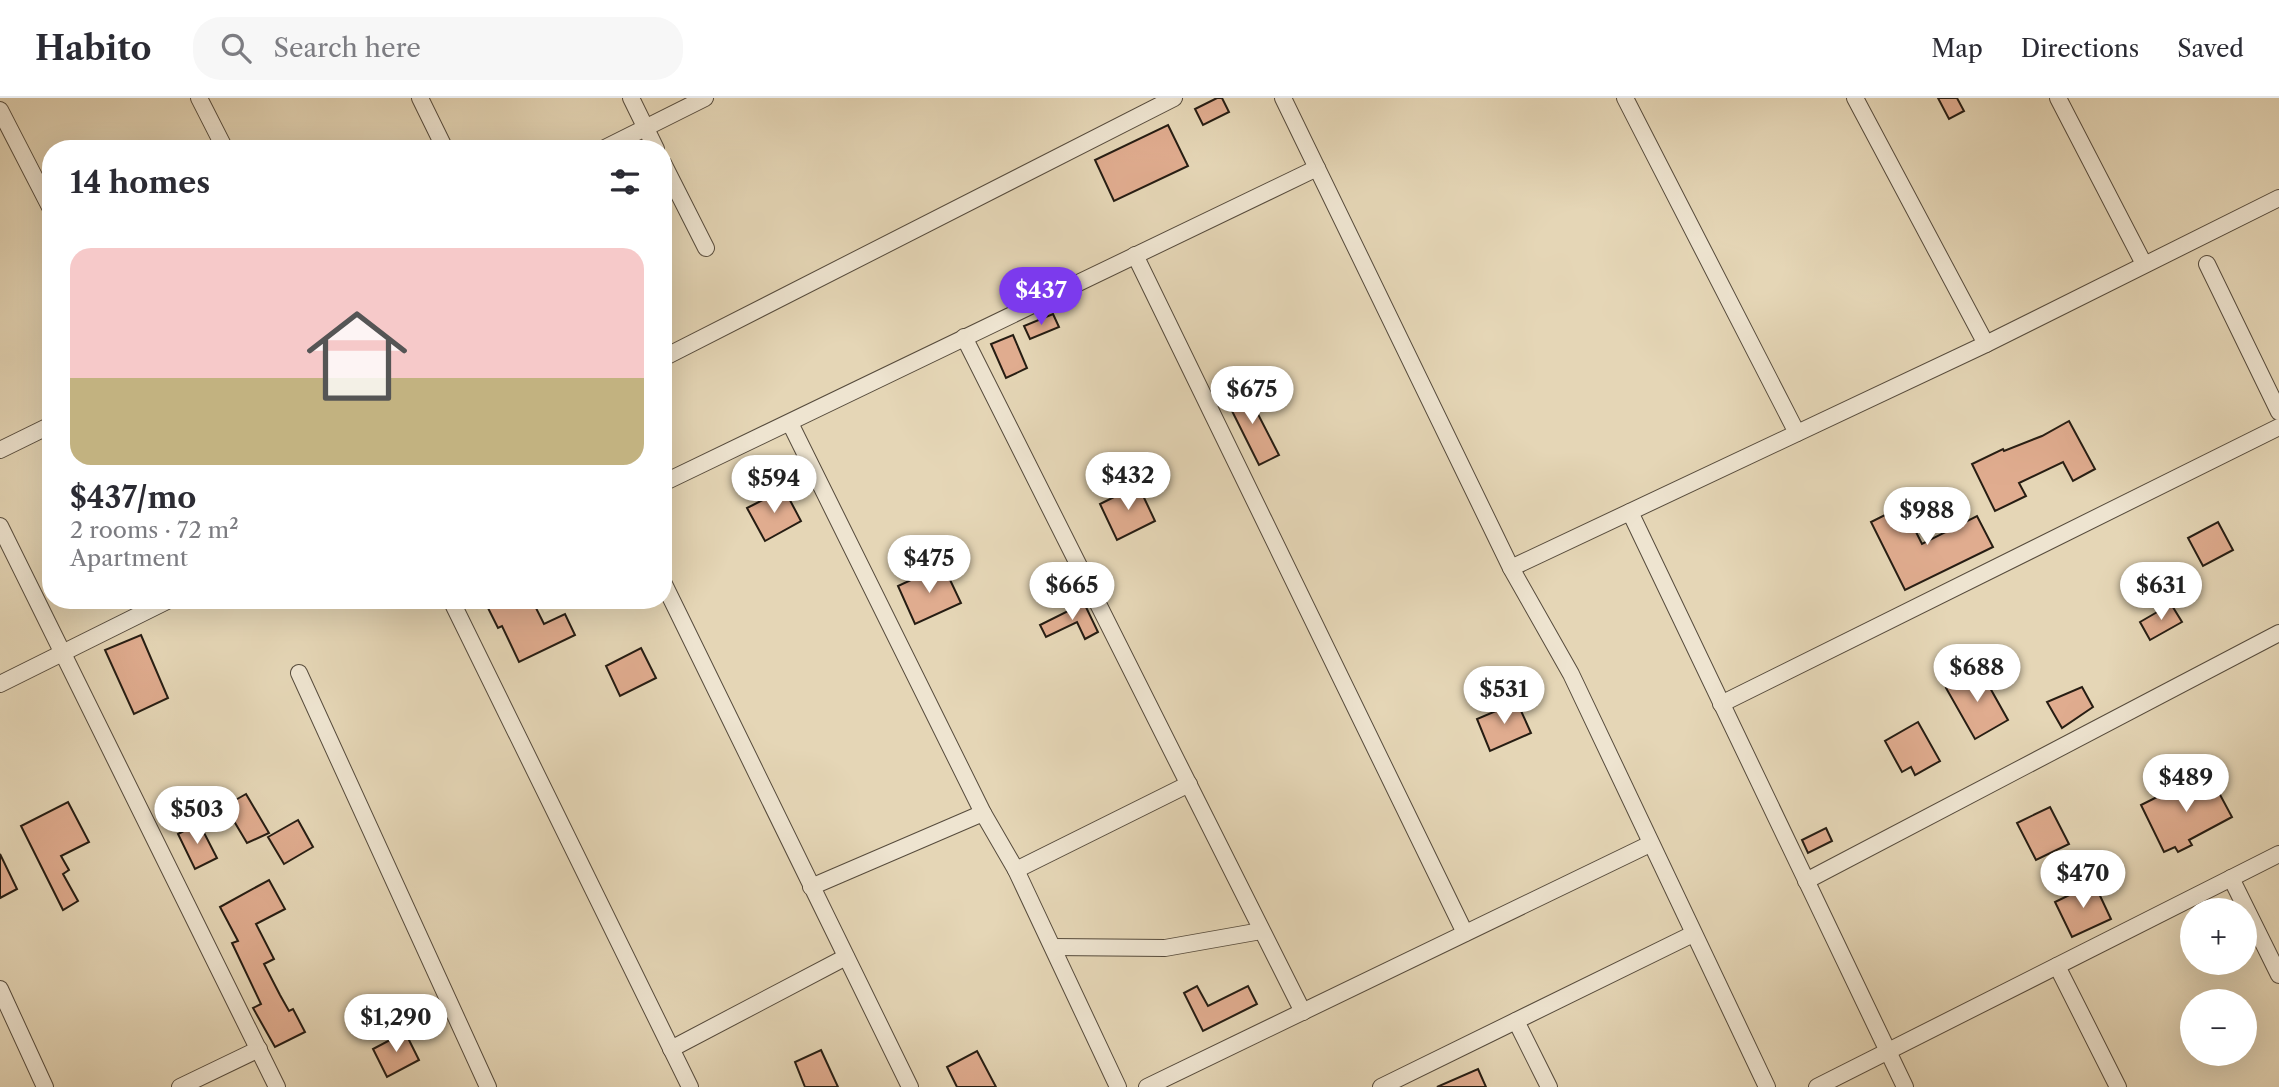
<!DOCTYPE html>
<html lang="en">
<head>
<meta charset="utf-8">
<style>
	body { margin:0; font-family:"Libre Caslon Text",serif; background:#f7f7f7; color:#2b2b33; height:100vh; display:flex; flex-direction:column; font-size:26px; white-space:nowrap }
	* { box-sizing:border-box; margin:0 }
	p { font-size:23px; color:#7c7c81 }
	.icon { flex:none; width:38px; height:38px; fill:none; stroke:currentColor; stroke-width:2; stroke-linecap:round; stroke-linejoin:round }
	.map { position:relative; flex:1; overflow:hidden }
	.panel { position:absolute; left:42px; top:42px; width:630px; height:469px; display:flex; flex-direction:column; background:#fff; border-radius:28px; box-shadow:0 7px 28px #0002 }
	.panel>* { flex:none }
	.tools { position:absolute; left:2180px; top:800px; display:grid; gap:14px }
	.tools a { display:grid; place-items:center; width:77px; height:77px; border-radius:50%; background:#fff; box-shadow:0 7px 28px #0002; font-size:35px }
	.price { position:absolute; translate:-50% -60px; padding:0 16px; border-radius:24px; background:#fff; color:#222; font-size:23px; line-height:46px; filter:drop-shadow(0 2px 4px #0008) }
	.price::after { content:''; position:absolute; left:50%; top:42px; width:21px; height:16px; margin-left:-10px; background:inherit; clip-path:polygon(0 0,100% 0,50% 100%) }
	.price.selected { background:#7c3aed; color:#fff }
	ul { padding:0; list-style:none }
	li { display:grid; align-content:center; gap:14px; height:371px; padding:0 28px }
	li+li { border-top:2px solid #e1e1e2 }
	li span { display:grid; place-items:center; height:217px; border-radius:21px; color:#555 }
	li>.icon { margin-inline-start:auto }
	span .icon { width:126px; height:126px; fill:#fffc; stroke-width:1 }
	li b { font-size:30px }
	h2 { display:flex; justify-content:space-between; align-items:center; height:84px; padding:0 28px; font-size:30px }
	header { display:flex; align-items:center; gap:42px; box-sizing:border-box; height:98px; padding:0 35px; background:#fff; border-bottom:2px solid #e1e1e2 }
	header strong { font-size:33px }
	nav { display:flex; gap:38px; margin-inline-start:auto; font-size:24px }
	.search { width:490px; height:63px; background:#f7f7f7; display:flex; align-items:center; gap:18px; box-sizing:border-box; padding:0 24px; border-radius:28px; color:#7c7c81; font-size:26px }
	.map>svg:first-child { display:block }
	.building { fill:#e0ac8f; stroke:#261d13; stroke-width:2 }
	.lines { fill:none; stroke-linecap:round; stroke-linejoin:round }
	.minor-casing { stroke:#564b3c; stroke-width:18 }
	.minor { stroke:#eee4d0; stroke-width:16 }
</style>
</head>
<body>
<header>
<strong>Habito</strong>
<div class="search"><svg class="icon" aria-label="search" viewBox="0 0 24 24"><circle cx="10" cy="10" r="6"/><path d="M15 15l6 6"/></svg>Search here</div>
<nav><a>Map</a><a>Directions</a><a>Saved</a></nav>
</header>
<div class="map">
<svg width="2279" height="989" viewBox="0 0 2279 989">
	<rect width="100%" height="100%" fill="#e5d6b6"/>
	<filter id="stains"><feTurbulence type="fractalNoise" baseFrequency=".00286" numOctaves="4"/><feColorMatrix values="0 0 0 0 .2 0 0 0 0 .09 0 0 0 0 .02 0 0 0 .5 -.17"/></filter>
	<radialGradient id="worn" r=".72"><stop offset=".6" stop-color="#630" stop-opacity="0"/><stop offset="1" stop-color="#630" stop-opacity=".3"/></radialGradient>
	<g class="building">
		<path d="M1217,0H1222L1229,14L1203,27L1195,11Z"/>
		<path d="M1938,0H1957L1964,13L1949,21Z"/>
		<path d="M1168,27L1188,68L1114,103L1095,62Z"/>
		<path d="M1053,216L1059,229L1030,241L1024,228Z"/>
		<path d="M1013,237L1027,270L1006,280L991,246Z"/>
		<path d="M1244,289L1279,357L1259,367L1225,299Z"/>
		<path d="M2069,323L2095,371L2073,383L2063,364L2019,385L2026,398L1995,413L1972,366L2003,351L2004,353L2042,338Z"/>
		<path d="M1138,387L1155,423L1117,442L1100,406Z"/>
		<path d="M784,391L801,423L765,443L747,410Z"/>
		<path d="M1903,408L1922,446L1977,418L1993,449L1905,492L1871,424Z"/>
		<path d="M2218,424L2233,452L2203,468L2188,440Z"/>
		<path d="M943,467L961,505L915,526L898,488Z"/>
		<path d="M2165,491L2172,503L2159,510L2153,498Z"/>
		<path d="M484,502H532L544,526L565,516L575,537L519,564L502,528L498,530Z"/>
		<path d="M1084,505L1098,534L1085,541L1077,524L1046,539L1040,527Z"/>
		<path d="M2171,506L2182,524L2150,542L2140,524Z"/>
		<path d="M141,537L168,600L134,616L105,552Z"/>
		<path d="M641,550L656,580L620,598L606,568Z"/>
		<path d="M1980,572L2008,622L1975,641L1946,590Z"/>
		<path d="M2082,589L2093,609L2062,630L2047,604Z"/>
		<path d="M1517,604L1531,635L1490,653L1477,621Z"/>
		<path d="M1918,624L1940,663L1915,677L1911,669L1902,674L1885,643Z"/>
		<path d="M2210,678L2232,719L2189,742L2192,747L2178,754L2175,749L2164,754L2141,707L2175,690L2177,696Z"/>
		<path d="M246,696L269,735L247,745L225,708Z"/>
		<path d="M68,704L89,744L61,758L69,772L63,776L78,803L63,812L21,728Z"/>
		<path d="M2050,709L2069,746L2036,762L2017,725Z"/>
		<path d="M298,722L313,749L284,766L268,739Z"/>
		<path d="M199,725L217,760L195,771L178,736Z"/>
		<path d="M1826,730L1832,743L1808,755L1802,742Z"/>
		<path d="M0,756L17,791L0,800Z"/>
		<path d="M269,782L285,811L256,826L274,861L264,866L280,897L289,913L293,911L305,934L275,949L253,910L261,906L232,845L238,843L220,809Z"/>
		<path d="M2094,785L2111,821L2072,839L2055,804Z"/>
		<path d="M1197,888L1208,908L1248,888L1257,906L1203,933L1184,895Z"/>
		<path d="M405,934L419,962L387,979L373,951Z"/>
		<path d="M821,952L838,989H805L795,964Z"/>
		<path d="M977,953L996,989H957L947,969Z"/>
		<path d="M1478,971L1486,989H1437Z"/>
	</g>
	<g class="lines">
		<defs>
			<g id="minor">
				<path d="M199,0L225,51"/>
				<path d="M420,0L445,51"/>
				<path d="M631,0L656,51"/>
				<path d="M1283,0L1511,470L1571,576L1767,989"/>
				<path d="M1625,0L1797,335"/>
				<path d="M1855,0L1986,246"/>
				<path d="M2058,0L2144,166"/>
				<path d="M0,12L51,111"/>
				<path d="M603,51L705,0"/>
				<path d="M663,65L706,150"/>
				<path d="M1135,157L1465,835"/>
				<path d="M2207,166L2279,314"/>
				<path d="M964,239L1303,914"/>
				<path d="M663,260L1174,0"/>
				<path d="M790,325L983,715"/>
				<path d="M0,352L51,327"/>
				<path d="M663,385L1317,70"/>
				<path d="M1630,414L1905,989"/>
				<path d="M0,428L277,989"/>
				<path d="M1511,470L1986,246L2279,100"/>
				<path d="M663,484L910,989"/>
				<path d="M451,502L690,989"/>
				<path d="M299,575L488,989"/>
				<path d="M0,586L169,502"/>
				<path d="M1721,606L2279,329"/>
				<path d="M1016,772L1118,989"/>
				<path d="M2231,780L2279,877"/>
				<path d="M1806,783L2279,535"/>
				<path d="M811,789L983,715L1016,772L1189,686"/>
				<path d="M1053,849L1165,850L1261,833"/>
				<path d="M2057,868L2118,989"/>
				<path d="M0,891L45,989"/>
				<path d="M1516,923L1549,989"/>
				<path d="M671,951L846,859"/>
				<path d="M180,989L259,951"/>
				<path d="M1147,989L1650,746"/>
				<path d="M1381,989L1693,836"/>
				<path d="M1817,989L2279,756"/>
			</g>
		</defs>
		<use href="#minor" class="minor-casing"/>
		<use href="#minor" class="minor"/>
	</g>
	<rect width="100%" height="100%" filter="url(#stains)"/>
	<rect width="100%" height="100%" fill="url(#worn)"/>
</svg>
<div class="tools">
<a>+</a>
<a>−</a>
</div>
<b class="price selected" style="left:1041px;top:229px">$437</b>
<b class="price" style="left:1252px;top:328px">$675</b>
<b class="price" style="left:1128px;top:414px">$432</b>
<b class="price" style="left:774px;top:417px">$594</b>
<b class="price" style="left:1927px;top:449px">$988</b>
<b class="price" style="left:929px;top:497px">$475</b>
<b class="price" style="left:1072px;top:524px">$665</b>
<b class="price" style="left:2161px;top:524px">$631</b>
<b class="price" style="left:1977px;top:606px">$688</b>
<b class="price" style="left:1504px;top:628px">$531</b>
<b class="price" style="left:2186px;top:716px">$489</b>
<b class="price" style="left:197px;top:748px">$503</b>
<b class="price" style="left:2083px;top:812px">$470</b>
<b class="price" style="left:396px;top:956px">$1,290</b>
<section class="panel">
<h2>14 homes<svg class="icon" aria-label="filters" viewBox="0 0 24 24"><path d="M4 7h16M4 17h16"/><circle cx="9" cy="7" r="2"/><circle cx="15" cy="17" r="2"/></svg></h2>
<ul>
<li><span style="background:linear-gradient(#f6c9c9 60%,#c2b280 0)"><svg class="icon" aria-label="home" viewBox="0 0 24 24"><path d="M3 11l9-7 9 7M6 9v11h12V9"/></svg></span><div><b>$437/mo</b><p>2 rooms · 72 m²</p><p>Apartment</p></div></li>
</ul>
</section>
</div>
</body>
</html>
